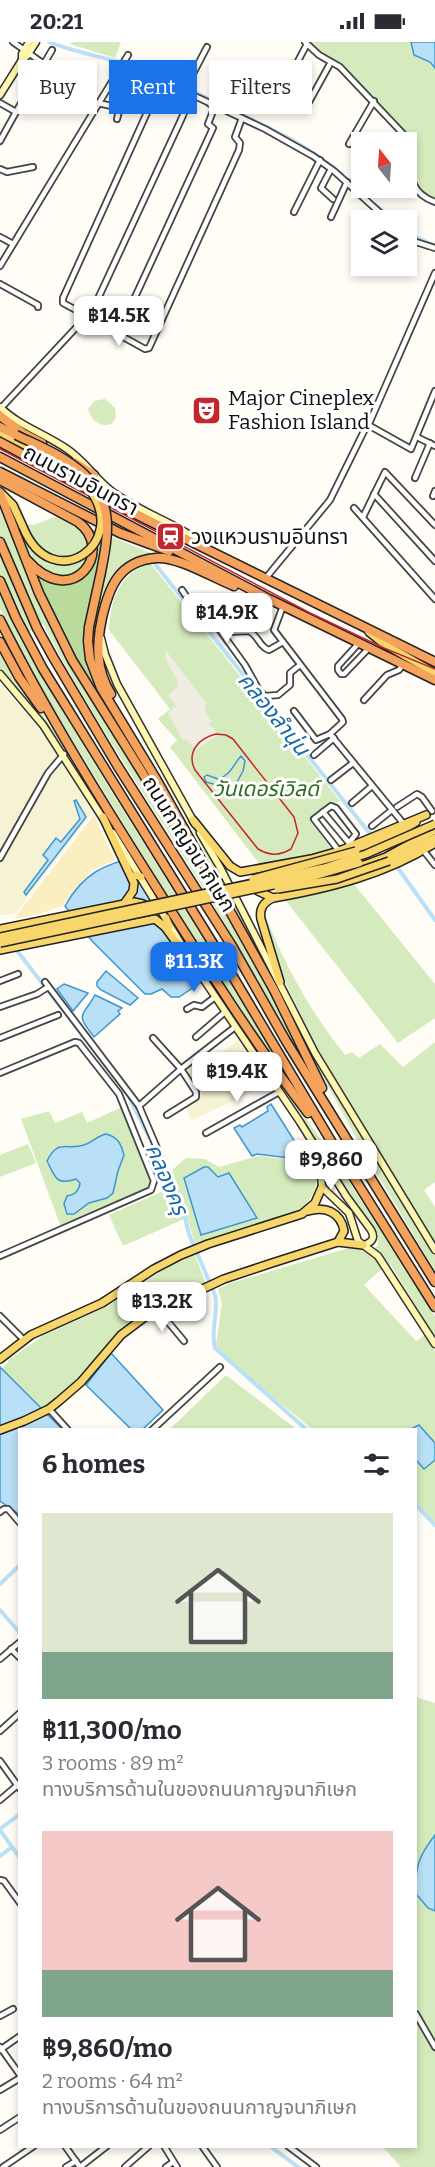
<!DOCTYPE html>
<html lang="en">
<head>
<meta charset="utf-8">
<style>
	body { margin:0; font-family:Bitter,"Noto Sans Thai",serif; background:#f2f2f3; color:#2b2b33; height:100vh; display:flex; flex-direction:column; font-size:22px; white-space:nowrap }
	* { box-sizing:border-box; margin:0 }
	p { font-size:20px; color:#7c7c81 }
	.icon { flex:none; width:33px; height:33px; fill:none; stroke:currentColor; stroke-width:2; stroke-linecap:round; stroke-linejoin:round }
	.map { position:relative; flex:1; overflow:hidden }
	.sheet { position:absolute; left:18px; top:1386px; width:399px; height:720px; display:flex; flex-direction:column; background:#fff; border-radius:0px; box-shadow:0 3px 9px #0003 }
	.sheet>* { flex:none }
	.banner { position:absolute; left:18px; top:18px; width:399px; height:54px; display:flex; gap:12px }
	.needle { width:39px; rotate:343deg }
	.fabs { position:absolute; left:351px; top:90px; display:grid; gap:12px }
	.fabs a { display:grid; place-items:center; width:66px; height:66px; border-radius:0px; background:#fff; box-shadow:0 3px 9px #0003; font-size:30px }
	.price { position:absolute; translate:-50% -51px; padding:0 14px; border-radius:12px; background:#fff; color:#222; font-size:20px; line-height:39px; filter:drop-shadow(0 2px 3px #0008) }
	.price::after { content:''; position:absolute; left:50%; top:36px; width:18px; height:14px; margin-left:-9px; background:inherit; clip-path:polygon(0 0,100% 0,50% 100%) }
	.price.selected { background:#1a73e8; color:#fff }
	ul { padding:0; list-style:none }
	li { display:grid; align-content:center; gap:12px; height:318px; padding:0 24px }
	li span { display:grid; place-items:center; height:186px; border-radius:0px; color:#555 }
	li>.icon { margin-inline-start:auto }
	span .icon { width:108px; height:108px; fill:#fffc; stroke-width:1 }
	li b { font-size:26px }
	h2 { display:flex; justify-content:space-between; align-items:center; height:72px; padding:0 24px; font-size:26px }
	.tag { padding:0 21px; border-radius:0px; background:#fff; box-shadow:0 3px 9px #0003; font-size:21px; line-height:54px }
	.tag.selected { background:#1a73e8; color:#fff }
	.status { display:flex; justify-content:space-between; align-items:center; height:42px; padding:0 30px; background:#fff; direction:ltr }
	.status svg { height:16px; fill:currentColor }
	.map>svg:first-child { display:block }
	.farmland { fill:#f6f3d4 }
	.green { fill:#d5ebbd }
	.forest { fill:#b9dc9c }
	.sand { fill:#fbeec1 }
	.plaza { fill:#f1ede2 }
	.water { fill:#b9e0f7; stroke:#3f96cf; stroke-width:1.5 }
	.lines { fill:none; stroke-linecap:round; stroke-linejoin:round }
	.stream { stroke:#3f96cf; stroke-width:1.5 }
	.canal { stroke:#b9e0f7; stroke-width:4 }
	.street-casing { stroke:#444; stroke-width:8 }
	.secondary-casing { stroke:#333; stroke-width:9 }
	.primary-casing { stroke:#222; stroke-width:10 }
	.highway-casing { stroke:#222; stroke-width:11 }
	.street { stroke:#fff; stroke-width:4.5 }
	.secondary { stroke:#fff6b0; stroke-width:6 }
	.primary { stroke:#f9d66b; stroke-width:7 }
	.highway { stroke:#f5a25d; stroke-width:8 }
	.rail { stroke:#c4262e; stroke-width:1.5 }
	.primary-bridge-casing { stroke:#222; stroke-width:10; stroke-linecap:butt }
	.highway-bridge-casing { stroke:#222; stroke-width:11; stroke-linecap:butt }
	.primary-bridge { stroke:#f9d66b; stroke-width:7 }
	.highway-bridge { stroke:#f5a25d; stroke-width:8 }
	.labels { text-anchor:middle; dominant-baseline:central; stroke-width:6; stroke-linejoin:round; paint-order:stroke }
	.poi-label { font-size:21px; fill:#111; stroke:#fff; text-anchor:start }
	.street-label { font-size:21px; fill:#111; stroke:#fff }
	.park-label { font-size:21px; font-style:italic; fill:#2f6b1f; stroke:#fff }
	.water-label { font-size:22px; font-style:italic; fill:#1768a6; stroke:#fff }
</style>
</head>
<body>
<div class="status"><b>20:21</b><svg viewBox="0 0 49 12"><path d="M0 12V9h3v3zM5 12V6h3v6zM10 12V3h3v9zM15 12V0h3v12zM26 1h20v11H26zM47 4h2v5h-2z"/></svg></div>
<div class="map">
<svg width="435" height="2125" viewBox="0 0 435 2125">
	<rect width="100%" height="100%" fill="#fffdf5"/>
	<g class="farmland">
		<path d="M0,641L37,684L64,721L92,771L15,872L0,873Z"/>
		<path d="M238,998L268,1043L192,1078L185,1064L199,1053L184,1027L197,1018L202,1025Z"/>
	</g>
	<g class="green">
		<path d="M72,0H121L115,16L70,2Z"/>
		<path d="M308,0H435V158L423,154L418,147L413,131L415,103L411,97L339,22L321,11Z"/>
		<path d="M105,357L115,366C121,389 93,388 88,367L94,359Z"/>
		<path d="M11,455L19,462L28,482L33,483L61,473C68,478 79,483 84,489C109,519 54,563 27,507L20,512L76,628L246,906L307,1019L304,1021C270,960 236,898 199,839C146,754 89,671 43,582L22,594L43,636L78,695L287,1033L285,1034L215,931L55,670L29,625L0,567V456L13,469L21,489L27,487Z"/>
		<path d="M107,493L156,513L115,535L96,589L89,585Z"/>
		<path d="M150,521L340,759L310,779L332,808L261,824L170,705L177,698L158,677L170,667L109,588C111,557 119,532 150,521Z"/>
		<path d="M0,606L79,728L51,690L0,627Z"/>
		<path d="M190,777L224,837L297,980L435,1211V1229C399,1168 361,1107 328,1044C281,955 236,866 187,778Z"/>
		<path d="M353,841L435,942V976L398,1001L286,859Z"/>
		<path d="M266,875C285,924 312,972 345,1013L352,1010L359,1016L380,1002L403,1025L435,1000V1140L424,1148L435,1165V1200L320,1015L282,933Z"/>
		<path d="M210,935L345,1133L435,1274V1295L392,1225L374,1207L378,1203C381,1188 358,1166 350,1153C307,1084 261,1017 216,950L207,937Z"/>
		<path d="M122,1065L152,1138L149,1145L61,1185L21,1077L49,1069L55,1081L82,1070L87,1081Z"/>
		<path d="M28,1102L36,1121L0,1135V1113Z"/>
		<path d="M258,1114L312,1120C321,1140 315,1155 299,1169L195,1201L172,1128L186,1116L205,1117L219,1125Z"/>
		<path d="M170,1146L184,1177L123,1204L109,1173Z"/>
		<path d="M349,1206C366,1207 373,1212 383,1226L364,1243L416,1299L425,1293L435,1309V1401L419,1383L411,1388L312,1387L221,1312L216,1302L222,1262L218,1247L231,1241Z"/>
		<path d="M195,1213L206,1242L123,1289L81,1345L47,1371L2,1327L10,1317L44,1293L106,1265L166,1226Z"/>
		<path d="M226,1333L296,1387H170Z"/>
		<path d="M416,1418L425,1427L435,1418V1480L416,1460Z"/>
		<path d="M416,1655L435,1661V2125H401L383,2105L416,2104Z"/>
	</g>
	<path class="forest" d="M90,486L107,493L88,587L100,650L97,652L65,598L34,529C53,546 82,550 94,522C96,516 99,509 98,503C97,498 93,491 90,486Z"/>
	<path class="sand" d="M94,773L115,818L92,828L62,864L39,872L14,877Z"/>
	<path class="plaza" d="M167,610L206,661L205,669L212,679L209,681L218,693L196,708L186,697L183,699L168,671L176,664L168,653L178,644L177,637L168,622L165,611Z"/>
	<g class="water">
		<path d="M411,0H435V26L430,20L414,13Z"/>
		<path d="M76,758L86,775L26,853L24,850L48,818L43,813L56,796L61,800L80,777L74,759Z"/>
		<path d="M140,815L215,931L179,955H171L162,947L151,952H145L92,899L65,864C83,832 104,821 140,815Z"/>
		<path d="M106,929L138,956L130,963L101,948L97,944V940Z"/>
		<path d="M64,942L88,951L73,969L57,947Z"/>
		<path d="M95,953L122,966L118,969L120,972L94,995C75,971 82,976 95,953Z"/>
		<path d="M271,1062L304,1114L298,1117L257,1112L252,1114L234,1086L240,1083L242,1085L268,1069L267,1065Z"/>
		<path d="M106,1092C118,1095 121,1102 124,1113L118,1129L113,1151L107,1156L89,1161L74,1172H67L64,1162L67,1154C75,1153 79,1149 80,1141L76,1137C55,1144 55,1134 47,1119C58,1096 67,1109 84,1103C93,1100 97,1094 106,1092Z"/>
		<path d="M204,1125H208L218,1135L229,1131L257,1176L201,1193L184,1136Z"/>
		<path d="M111,1311L163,1368L143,1387H131L86,1343Z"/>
		<path d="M0,1325L62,1387L20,1388L19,1472L0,1459Z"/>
		<path d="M419,1383L435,1401V1418L424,1427L416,1418V1388L411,1387Z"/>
		<path d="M435,1793V1869L428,1866L416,1852C415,1825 418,1815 435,1793Z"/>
	</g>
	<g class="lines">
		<path class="stream" d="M241,714L245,719L243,729L236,742L225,745L206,740L204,735L207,733L218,737C231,733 233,723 241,714Z"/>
		<g class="canal">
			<path d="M49,0C76,11 105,15 133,24C162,33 190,48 217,61C264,84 314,104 351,141"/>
			<path d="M374,162L394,178"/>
			<path d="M406,189L413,194L435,204"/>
			<path d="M155,522L371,793"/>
			<path d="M398,826L435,878"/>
			<path d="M15,906L109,1028"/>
			<path d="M128,1053L180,1156L189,1192L215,1253C219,1270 210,1288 215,1306L307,1388"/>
			<path d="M416,1463L435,1483"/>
			<path d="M0,1542L20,1523"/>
			<path d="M0,1568L20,1591"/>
			<path d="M0,1787L20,1772"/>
			<path d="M0,1788L12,1805"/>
			<path d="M0,1814L12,1805L20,1816"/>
			<path d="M270,2104L298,2125"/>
		</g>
		<defs>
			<g id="street">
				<path d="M13,0L44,22"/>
				<path d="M305,0L319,13L340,25L408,97C413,103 411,107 411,115C409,137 413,152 435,160"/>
				<path d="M184,49L207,5"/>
				<path d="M279,55L307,2"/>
				<path d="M309,60L331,20"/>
				<path d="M0,61L16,70L0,99"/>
				<path d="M98,61L116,65L119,69L117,77"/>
				<path d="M210,62L216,52"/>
				<path d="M16,70L52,8"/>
				<path d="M349,102L374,59"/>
				<path d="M0,127L7,130L33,125"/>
				<path d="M331,127L321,146L333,157"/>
				<path d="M294,170L320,118"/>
				<path d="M331,175L347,140"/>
				<path d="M406,194L416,200L435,206"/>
				<path d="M0,195L13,202"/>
				<path d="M0,224L128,13"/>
				<path d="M0,242L38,263V265"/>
				<path d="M87,274L63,261V256L150,64L153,57L151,49L155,41H163L184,49L265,87L313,114L334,129L388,178"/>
				<path d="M89,276L145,307L149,306L239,108L240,101L235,95L242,76"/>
				<path d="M118,292L213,86L208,82L215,64"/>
				<path d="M1,366L87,274L89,276L180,80L184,71L181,64L187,51"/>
				<path d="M368,384L435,231"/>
				<path d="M417,395L435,404"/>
				<path d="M415,436L430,401"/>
				<path d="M374,452L435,519"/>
				<path d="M433,454L435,449"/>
				<path d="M354,466L435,557"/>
				<path d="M363,475L385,430L435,483"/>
				<path d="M265,537L330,458L366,385L370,384L411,407L435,349"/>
				<path d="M182,548L192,563L207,574L221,589L227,590L249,589C259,594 259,605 269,608L283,600"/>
				<path d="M283,564L274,588L342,677L343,680L330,692L316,698L294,669"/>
				<path d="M219,587L245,623L259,648L265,654L278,653L290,643V631L300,623"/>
				<path d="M359,601L338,624V628L341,632H344L369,606"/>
				<path d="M364,658L387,633L399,628L403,622"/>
				<path d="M330,692L403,781"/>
				<path d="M314,713L334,696"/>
				<path d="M331,738L353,721"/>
				<path d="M352,761L372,744"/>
				<path d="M397,765L417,752L422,755L432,769"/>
				<path d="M323,770L349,801"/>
				<path d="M372,784L392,768"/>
				<path d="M423,808L435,823"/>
				<path d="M339,809L314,777L331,764L336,766L356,792L349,801L350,805"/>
				<path d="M0,816L48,731L64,712"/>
				<path d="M0,939L18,932"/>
				<path d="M45,940L139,1064"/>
				<path d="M0,965L37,952L48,945"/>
				<path d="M187,967L194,963L202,965L215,955"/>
				<path d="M196,995L225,970"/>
				<path d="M0,996L58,973"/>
				<path d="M153,996L181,1027L235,985"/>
				<path d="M0,1031L75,1000L79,1001L119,1052L154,1139L151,1148L0,1214"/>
				<path d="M206,1091L279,1050"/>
				<path d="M160,1113L139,1064L181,1027L196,1050V1055L167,1073"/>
				<path d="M158,1268L184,1299"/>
				<path d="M0,1274L24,1298"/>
				<path d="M49,1367L68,1388"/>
				<path d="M152,1388L220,1325"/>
				<path d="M0,1470L4,1467H8L20,1481"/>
				<path d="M11,1607L20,1616"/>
				<path d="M0,1617L20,1600"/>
				<path d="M0,1689L20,1671"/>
				<path d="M0,1719L20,1747"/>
				<path d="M0,1758L20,1741"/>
				<path d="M0,1838L4,1839L20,1861"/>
				<path d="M416,1972L435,2005"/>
				<path d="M0,1974L13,1967"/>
				<path d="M0,2005L20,2033"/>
				<path d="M0,2008L20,1994"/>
				<path d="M0,2048L20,2036"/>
				<path d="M0,2088L20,2075"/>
				<path d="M65,2104L80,2125"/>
				<path d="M164,2104L177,2125"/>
				<path d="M202,2104L217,2125"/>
				<path d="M288,2104L316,2125"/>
				<path d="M3,2125L34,2104"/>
				<path d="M66,2125L76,2119"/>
				<path d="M80,2125L107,2104"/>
				<path d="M125,2125L149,2104"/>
				<path d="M166,2125L173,2120"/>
			</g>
			<g id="secondary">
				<path d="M22,18L27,14L36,0"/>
				<path d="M0,53L22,18V12L29,0"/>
				<path d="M0,365C18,383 45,392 67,407C85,419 96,438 114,451C143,472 180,482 206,505"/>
				<path d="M101,596L105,612L117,642L195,782"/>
				<path d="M0,632L43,683L104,778"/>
				<path d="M113,791L188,913"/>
				<path d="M200,791L221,827L315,1011L435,1208"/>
				<path d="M200,932L300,1080L346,1154L371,1188C376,1197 371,1201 363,1203"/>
				<path d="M315,1109L320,1124L322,1145L349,1171L358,1199L378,1214L435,1302"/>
			</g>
			<g id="primary">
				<path d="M0,390L40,411"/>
				<path d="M0,450L13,463L23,485"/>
				<path d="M369,590L384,602L435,631"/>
				<path d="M103,775L134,841L133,849L124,862"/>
				<path d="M193,778L230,824L240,830L311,817L339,809L426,773"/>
				<path d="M356,809L400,790L416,780"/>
				<path d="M389,819L435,796"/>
				<path d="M132,836L136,833L141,835"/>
				<path d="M326,837L386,815L435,788"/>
				<path d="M255,842L258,849L273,856"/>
				<path d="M165,885L169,884L166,876"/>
				<path d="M0,887L134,860L143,862L145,869"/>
				<path d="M0,908L155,877L165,885L201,935"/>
				<path d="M280,940L261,877C259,866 264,860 273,856C330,846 386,832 435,801"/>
				<path d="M308,1169C325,1164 341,1170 344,1189L338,1200"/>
				<path d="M0,1317L31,1293L102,1261L154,1227L181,1213L208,1202L302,1172L315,1161L322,1145"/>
				<path d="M0,1388L24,1379L49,1367L59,1359L81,1340L121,1293L149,1272L224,1237L272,1221L338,1200L363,1203"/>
			</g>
			<g id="highway">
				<path d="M0,374L23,391L42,401"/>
				<path d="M0,385L16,393"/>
				<path d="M0,400L121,465L435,620"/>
				<path d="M0,415L269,557L435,638"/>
				<path d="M74,420L94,433"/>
				<path d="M0,430L120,491L169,509"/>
				<path d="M0,438L78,480C116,508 73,570 27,518"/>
				<path d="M0,451L39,551L72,618L193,812"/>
				<path d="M0,500L37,586L53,615L117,723L232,904L286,999L435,1240"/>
				<path d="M0,539L16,576L43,627L220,913L331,1099L435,1265"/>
				<path d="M0,578C46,670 101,758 156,845C204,921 253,999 308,1071"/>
				<path d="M89,585L88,599L90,617L101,646L155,735L274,948L322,1046"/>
				<path d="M0,600L19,635L41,666"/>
				<path d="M111,652C96,628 96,603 102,576C109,545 119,519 156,516C178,514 213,536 234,544"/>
			</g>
		</defs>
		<use href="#street" class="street-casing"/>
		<use href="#secondary" class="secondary-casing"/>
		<use href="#primary" class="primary-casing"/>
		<use href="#highway" class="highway-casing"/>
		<use href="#street" class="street"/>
		<use href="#secondary" class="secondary"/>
		<use href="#primary" class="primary"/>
		<use href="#highway" class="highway"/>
		<g class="rail">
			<path d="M0,407L310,571L384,606L435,627"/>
			<path d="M216,692L226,693L233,697L294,775L298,791L291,807C279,814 270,814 258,807L195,728C186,710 199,696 216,692Z"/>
		</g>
		<defs>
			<g id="primary-bridge">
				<path d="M23,485C52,556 131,501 89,447C77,430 58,421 40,411"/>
				<path d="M253,837L356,809"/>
				<path d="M278,847L337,837L389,819"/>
				<path d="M0,895L324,826L366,812L435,782"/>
				<path d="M0,901L311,835L359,821"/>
			</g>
			<path id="highway-bridge" d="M16,393C39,404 65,414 84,432C115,461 108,494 101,530C97,548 93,567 89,585"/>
		</defs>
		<use href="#primary-bridge" class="primary-bridge-casing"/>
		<use href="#highway-bridge" class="highway-bridge-casing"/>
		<use href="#primary-bridge" class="primary-bridge"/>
		<use href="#highway-bridge" class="highway-bridge"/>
	</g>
	<defs>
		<symbol id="theatre-square" viewBox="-11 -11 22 22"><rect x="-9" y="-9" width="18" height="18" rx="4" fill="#c4262e" stroke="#fff"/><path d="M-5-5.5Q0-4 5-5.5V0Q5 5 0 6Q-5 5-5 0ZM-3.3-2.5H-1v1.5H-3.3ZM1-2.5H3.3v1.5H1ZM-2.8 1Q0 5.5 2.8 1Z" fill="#fff"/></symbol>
		<symbol id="station-square" viewBox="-11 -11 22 22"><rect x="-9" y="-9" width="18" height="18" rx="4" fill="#c4262e" stroke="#fff"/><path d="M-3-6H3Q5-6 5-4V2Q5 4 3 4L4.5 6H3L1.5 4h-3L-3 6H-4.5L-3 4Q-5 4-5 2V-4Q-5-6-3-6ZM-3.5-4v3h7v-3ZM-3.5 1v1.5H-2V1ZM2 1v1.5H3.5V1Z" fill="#fff"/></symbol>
	</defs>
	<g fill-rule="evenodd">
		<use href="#theatre-square" x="190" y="352" width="33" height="33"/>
		<use href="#station-square" x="154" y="478" width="33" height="33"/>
	</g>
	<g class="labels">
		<g class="poi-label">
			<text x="228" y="356">Major Cineplex<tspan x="228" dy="24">Fashion Island</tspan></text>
			<text x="191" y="495">วงแหวนรามอินทรา</text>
		</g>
		<g class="street-label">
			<text transform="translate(81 438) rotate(28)">ถนนรามอินทรา</text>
			<text transform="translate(189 802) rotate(58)">ถนนกาญจนาภิเษก</text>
		</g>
		<g class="park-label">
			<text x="266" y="747">วันเดอร์เวิลด์</text>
		</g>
		<g class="water-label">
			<text transform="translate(274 672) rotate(51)">คลองลำนุ่น</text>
			<text transform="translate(167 1137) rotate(67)">คลองครุ</text>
		</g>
	</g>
</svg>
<div class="fabs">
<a><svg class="needle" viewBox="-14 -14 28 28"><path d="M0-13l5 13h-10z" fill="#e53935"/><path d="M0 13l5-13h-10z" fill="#7c7c81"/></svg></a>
<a><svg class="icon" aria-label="layers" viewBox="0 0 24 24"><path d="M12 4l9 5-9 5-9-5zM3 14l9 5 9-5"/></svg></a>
</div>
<b class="price" style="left:119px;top:305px">฿14.5K</b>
<b class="price" style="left:227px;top:602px">฿14.9K</b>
<b class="price selected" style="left:194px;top:951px">฿11.3K</b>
<b class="price" style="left:237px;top:1061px">฿19.4K</b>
<b class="price" style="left:331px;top:1149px">฿9,860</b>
<b class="price" style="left:162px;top:1291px">฿13.2K</b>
<div class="banner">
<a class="tag">Buy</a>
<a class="tag selected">Rent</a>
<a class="tag">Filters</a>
</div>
<section class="sheet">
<h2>6 homes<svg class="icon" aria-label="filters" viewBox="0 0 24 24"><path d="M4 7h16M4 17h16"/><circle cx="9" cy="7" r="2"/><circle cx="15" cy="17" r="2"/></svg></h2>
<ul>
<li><span style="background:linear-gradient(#dfe7d0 75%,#7fa58c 0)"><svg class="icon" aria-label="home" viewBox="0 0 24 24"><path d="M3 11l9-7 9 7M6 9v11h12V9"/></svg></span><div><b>฿11,300/mo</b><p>3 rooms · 89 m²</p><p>ทางบริการด้านในของถนนกาญจนาภิเษก</p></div></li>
<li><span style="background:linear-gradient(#f6c9c9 75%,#7fa58c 0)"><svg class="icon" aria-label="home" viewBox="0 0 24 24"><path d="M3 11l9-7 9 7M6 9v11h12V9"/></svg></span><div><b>฿9,860/mo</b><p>2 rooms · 64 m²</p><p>ทางบริการด้านในของถนนกาญจนาภิเษก</p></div></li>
</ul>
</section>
</div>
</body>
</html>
